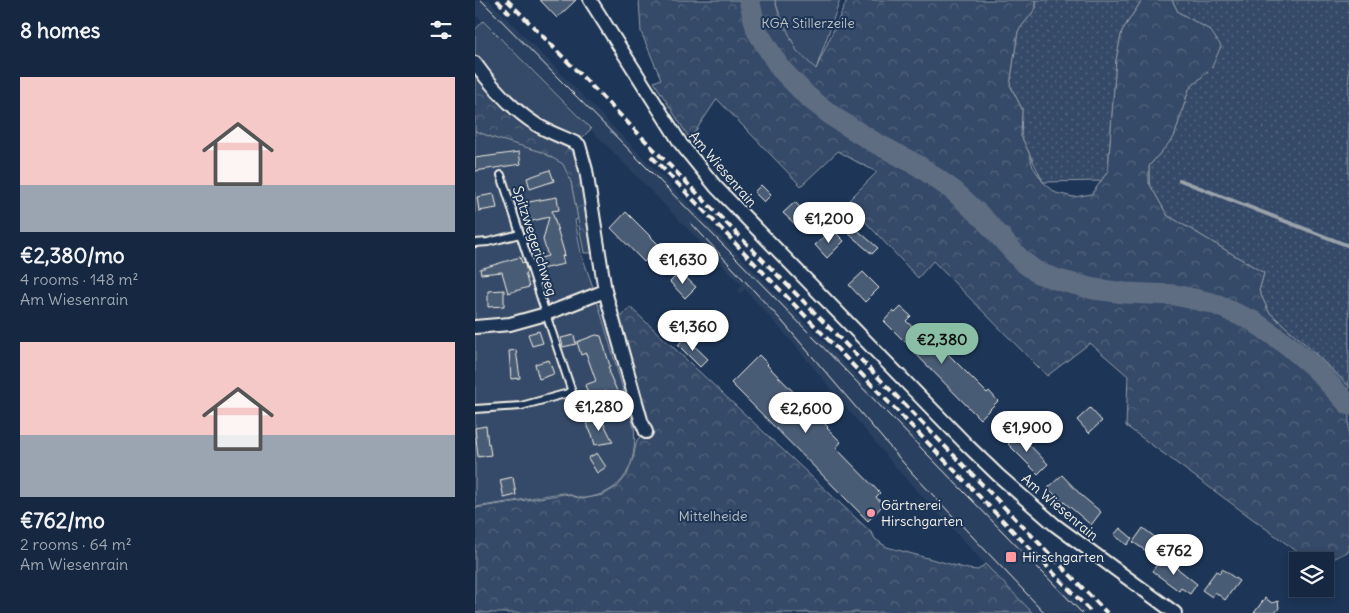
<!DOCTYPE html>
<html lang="en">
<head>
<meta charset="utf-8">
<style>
	body { margin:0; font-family:Delius,sans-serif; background:#23344c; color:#f1f3f6; height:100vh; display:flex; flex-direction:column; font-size:19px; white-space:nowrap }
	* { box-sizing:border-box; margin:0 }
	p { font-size:16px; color:#9ea6b1 }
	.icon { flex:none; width:28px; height:28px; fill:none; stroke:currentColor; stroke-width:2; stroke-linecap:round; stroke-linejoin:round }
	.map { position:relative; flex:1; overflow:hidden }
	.panel { display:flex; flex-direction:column; background:#162841; width:475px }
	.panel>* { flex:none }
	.controls { position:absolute; left:814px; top:552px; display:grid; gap:10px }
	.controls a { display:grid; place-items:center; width:45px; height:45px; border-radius:0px; background:#162841; box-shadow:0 2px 8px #0003,0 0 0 1px #35445a; font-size:25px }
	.price { position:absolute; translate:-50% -42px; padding:0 11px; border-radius:18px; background:#fff; color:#222; font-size:16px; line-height:32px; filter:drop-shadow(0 1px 2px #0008) }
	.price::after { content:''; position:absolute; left:50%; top:30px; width:15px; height:11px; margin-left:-8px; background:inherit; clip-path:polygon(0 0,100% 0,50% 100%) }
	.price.active { background:#8abfa5; color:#111 }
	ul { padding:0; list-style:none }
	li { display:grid; align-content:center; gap:10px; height:265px; padding:0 20px }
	li span { display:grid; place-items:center; height:155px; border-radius:0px; color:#555 }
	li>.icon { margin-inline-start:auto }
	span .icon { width:90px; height:90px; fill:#fffc; stroke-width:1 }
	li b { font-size:21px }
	h2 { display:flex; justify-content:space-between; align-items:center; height:60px; padding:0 20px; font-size:21px }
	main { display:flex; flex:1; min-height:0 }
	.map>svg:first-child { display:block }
	.built { fill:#2a4060 }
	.grass { fill:url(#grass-dots); stroke:#949ea8 }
	.forest { fill:url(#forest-crowns); stroke:#949ea8 }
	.green { fill:#354a67; stroke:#949ea8 }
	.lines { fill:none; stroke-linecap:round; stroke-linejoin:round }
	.stream { stroke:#9aa2ab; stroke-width:4 }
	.river { stroke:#5e6d82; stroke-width:21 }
	.building { fill:#485b74; stroke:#f4f1e8 }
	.lane-casing { stroke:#f4f1e8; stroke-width:10 }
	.street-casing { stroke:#f4f1e8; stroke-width:16 }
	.lane { stroke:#1d3557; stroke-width:6 }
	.street { stroke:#1d3557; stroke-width:12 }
	.tram { stroke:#f4f1e8; stroke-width:1 }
	.rail { stroke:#f4f1e8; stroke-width:4; stroke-dasharray:8 4; stroke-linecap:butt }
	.poi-dot { fill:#ff9aa2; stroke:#1d3557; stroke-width:2 }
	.labels { text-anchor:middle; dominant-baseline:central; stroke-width:4; stroke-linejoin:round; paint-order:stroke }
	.park-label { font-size:14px; fill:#bbbfc1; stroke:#1d3557 }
	.street-label { font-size:14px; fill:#f4f1e8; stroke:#1d3557 }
	.poi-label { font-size:14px; fill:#f4f1e8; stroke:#1d3557; text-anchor:start }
</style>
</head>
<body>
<main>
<section class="panel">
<h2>8 homes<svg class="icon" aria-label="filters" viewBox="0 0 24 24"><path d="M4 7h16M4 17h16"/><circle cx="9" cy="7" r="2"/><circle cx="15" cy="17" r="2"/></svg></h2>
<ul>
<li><span style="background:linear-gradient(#f6c9c9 70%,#9aa5b1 0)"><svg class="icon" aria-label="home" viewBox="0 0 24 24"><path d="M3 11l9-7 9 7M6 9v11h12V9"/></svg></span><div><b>€2,380/mo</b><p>4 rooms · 148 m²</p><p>Am Wiesenrain</p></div></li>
<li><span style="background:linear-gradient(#f6c9c9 60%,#9aa5b1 0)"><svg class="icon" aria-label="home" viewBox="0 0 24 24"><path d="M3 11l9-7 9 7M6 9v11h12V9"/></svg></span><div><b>€762/mo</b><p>2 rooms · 64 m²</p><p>Am Wiesenrain</p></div></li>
</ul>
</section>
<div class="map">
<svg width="874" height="613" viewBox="0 0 874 613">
	<defs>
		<pattern id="grass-dots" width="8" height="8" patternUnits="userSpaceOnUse" patternTransform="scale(1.25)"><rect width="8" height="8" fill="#354a67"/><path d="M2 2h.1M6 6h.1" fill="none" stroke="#53657d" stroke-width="1.8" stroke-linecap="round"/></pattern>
		<pattern id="forest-crowns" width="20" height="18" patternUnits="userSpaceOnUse" patternTransform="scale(1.25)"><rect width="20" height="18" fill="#354a67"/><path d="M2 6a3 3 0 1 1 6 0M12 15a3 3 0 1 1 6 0" fill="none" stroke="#53657d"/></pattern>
	</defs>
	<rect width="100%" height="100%" fill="#1d3557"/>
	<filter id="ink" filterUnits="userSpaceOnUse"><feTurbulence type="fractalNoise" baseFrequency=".02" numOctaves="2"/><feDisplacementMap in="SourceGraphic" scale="10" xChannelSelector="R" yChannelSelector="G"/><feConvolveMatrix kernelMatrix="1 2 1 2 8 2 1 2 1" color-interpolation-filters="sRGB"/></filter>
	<g filter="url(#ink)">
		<path class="built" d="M0,0H14L434,429L612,613H559L510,564L423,470L319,344L274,294L270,289L266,293L263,290L267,285L142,156L8,21L0,15Z"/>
		<g class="grass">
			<path d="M561,0H667L647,31L641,60L633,171L627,181L568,182L546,136L547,109L535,85L543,31L561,8Z"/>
			<path d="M697,0H874V386L829,343L794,312L784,291L789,273L692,215L674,183V166L699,137L714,89L737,67L735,30L703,12Z"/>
		</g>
		<g class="forest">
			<path d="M164,0H300L304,14L341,69L372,0H561V8L543,31L535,85L547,109L546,136L554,153L558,167L568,182L581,193L599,197L617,194L633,171L641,60L647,31L667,0H697L703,12L735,30L746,46L737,67L714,89L699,137L674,166V183L692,215L789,273L784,291L794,312L829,343L874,386V551L850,563V561H835L651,426L653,376L615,343L572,376L458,261L443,278L372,202L402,172L382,162L363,151L326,186L242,99L215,139L179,82L186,79L166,32Z"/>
			<path d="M0,68L57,128L97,149L104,164L119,253H109L96,182L19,138L0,131Z"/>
			<path d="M155,307L398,534L400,539L412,547L493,569L503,570L510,564L558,613H0V508L90,494L107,499L128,495L143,486L152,475L158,458L162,440L173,429L143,321Z"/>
		</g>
		<g class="green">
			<path d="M300,0H365L341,69L322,51L304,13Z"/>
			<path d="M8,21L116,129L104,141L66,122L37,101L14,76L0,56V30Z"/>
			<path d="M0,131L19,138L67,152L88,164L96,182L103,219L100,220L106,253L120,293L159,427C163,464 149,494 109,498C102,499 95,493 87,493C78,494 69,496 61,497C40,501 20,504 0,507Z"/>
		</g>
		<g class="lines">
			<path class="stream" d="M705,180L874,246"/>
			<path class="river" d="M274,0L282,31L305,68L333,97L360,118L397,141L444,166L479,191L509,219L547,261L563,273L587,281L619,289L650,293L700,295L737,303L778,321L814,346L840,368L874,405"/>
		</g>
		<g class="building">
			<path d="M65,0H101L82,18Z"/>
			<path d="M44,152L46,164L0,171V158Z"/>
			<path d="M75,170L79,181L55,189L52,178Z"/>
			<path d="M286,185L296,195L289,202L279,192Z"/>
			<path d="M19,194L22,208L4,211L2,197Z"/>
			<path d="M82,197L84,210L77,211L90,255L87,256L89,264L62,270L59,260L73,256L68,240L74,217L53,222L48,203Z"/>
			<path d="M320,202L333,216L322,226L308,213Z"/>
			<path d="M151,212L185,246L169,262L136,228Z"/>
			<path d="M379,227L403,248L397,254L374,234Z"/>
			<path d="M355,231L358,234L360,232L369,241L352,258L340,245Z"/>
			<path d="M45,257L47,263L49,262L52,272L50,273L54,287L33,293L27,272L6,274L5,269Z"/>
			<path d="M205,272L221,287L210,298L195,282Z"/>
			<path d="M388,272L404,288L390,302L374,285Z"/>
			<path d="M29,290V306L13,307V291Z"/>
			<path d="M426,307L436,316L431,321L445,334L448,331L470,352H471L512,393L514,391L523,401L505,419L434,347V346L409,321L418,311L420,313Z"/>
			<path d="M64,331L68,343L57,346L53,334Z"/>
			<path d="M99,335L101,344L88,347L86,338Z"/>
			<path d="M121,335L126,336L135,366L133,367L135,372L134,373L143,393L134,397L131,391L114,396L110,385L121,381L111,353L106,355L102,342Z"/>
			<path d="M210,337L233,359L225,367L203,345Z"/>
			<path d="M41,350L45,378L36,379L34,351Z"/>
			<path d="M284,355L293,364L292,365L353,427L352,428L366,442L361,448L405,493L401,497L408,505L393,521L256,383Z"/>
			<path d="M74,360L79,374L64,379L60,364Z"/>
			<path d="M615,408L627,421L614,433L602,420Z"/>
			<path d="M125,416L138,442L120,445L117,434L111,424Z"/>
			<path d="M11,426L13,444L14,443L16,455L3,457L0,428Z"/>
			<path d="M539,433L542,436L544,434L573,464L563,474L533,444L535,442L533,439Z"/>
			<path d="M122,453L131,467L122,473L113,458Z"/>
			<path d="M587,475L607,496L626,512L616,525L589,502L588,503L573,488Z"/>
			<path d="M38,477L41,495L29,498L25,480Z"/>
			<path d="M645,528L657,538L652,545L639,535Z"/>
			<path d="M668,528L681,538L671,551L658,542Z"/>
			<path d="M688,557L722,584L715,594L706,588L704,591L677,571Z"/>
			<path d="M747,569L764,581L750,600L740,592L737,597L727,590L741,571L745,573Z"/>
			<path d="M790,598L797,603L803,601L804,608L800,613H779Z"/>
		</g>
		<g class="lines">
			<defs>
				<g id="lane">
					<path d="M0,243L13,242L45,234"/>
					<path d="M0,409L46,406L97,392L71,314L26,175"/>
				</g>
				<g id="street">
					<path d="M115,0L206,144L241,187L492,445L523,475L580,525L700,613"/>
					<path d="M0,63C17,87 37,109 62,125C75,133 91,138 104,145L111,170L130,291L166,420L171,432"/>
					<path d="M0,327L35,324L71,314L130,291"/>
				</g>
			</defs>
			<use href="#lane" class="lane-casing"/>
			<use href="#street" class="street-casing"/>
			<use href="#lane" class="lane"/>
			<use href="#street" class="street"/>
			<g class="tram">
				<path d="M6,0L261,258L607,613"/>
				<path d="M216,223L306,320L438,474L570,613"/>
			</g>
			<g class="rail">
				<path d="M22,0L35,14"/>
				<path d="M32,0L393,367L632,613"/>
				<path d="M176,156L617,613"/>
			</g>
		</g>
	</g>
	<g class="poi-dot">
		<circle cx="396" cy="513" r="5"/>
		<rect x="530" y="551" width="12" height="12" rx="2.5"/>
	</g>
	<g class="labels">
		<g class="park-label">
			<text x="333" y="23">KGA Stillerzeile</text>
			<text x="238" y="516">Mittelheide</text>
		</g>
		<g class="street-label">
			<text transform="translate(248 169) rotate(49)">Am Wiesenrain</text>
			<text transform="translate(60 241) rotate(72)">Spitzwegerichweg</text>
			<text transform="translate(585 507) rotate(40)">Am Wiesenrain</text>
		</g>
		<g class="poi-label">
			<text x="406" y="505">Gärtnerei<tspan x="406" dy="16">Hirschgarten</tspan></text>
			<text x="547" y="557">Hirschgarten</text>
		</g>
	</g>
</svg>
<div class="controls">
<a><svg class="icon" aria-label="layers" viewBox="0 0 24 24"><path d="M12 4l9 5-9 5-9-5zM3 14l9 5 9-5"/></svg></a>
</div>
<b class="price" style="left:354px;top:244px">€1,200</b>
<b class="price" style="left:208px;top:285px">€1,630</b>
<b class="price" style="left:218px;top:352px">€1,360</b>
<b class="price active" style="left:467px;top:365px">€2,380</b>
<b class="price" style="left:124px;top:432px">€1,280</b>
<b class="price" style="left:331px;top:434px">€2,600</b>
<b class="price" style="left:552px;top:453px">€1,900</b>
<b class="price" style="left:699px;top:576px">€762</b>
</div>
</main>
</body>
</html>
